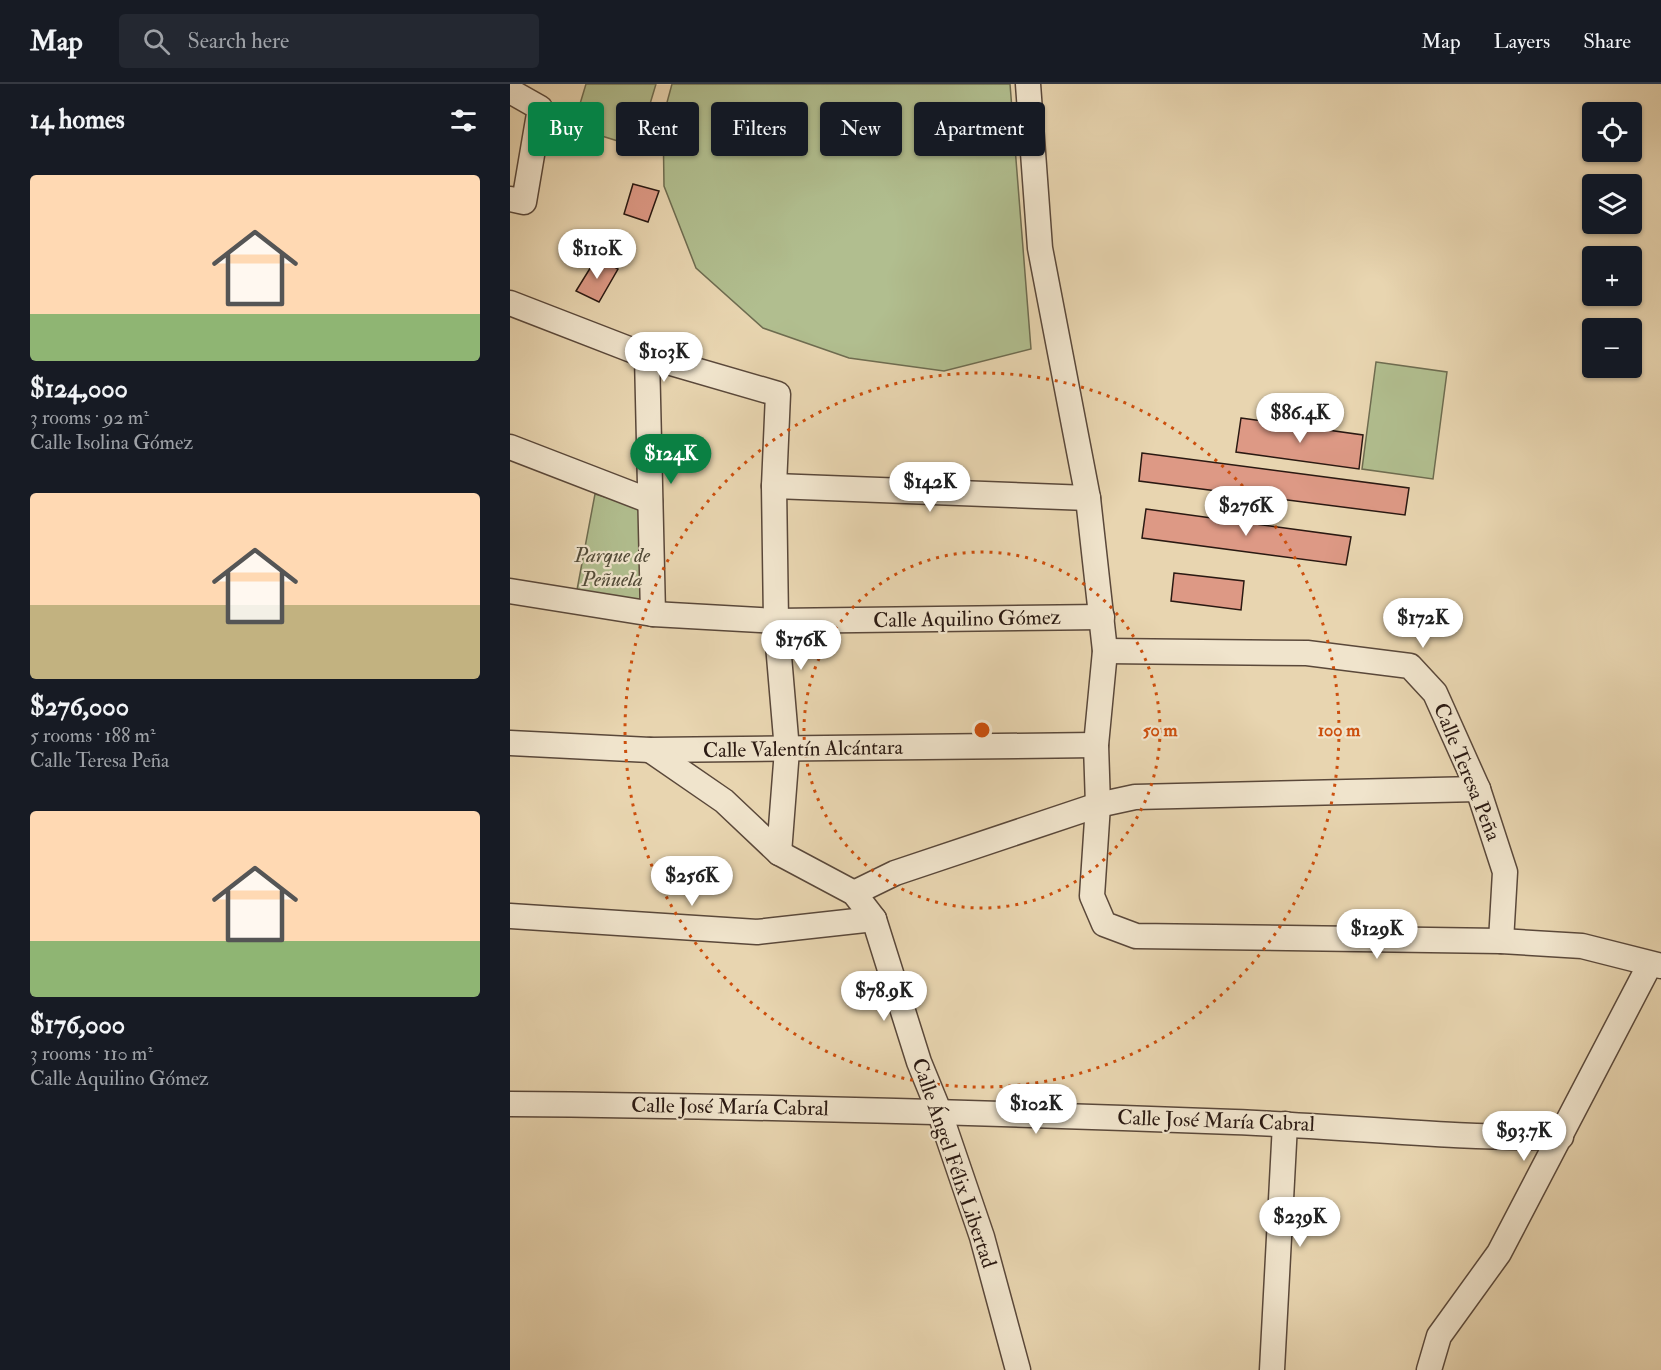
<!DOCTYPE html>
<html lang="en">
<head>
<meta charset="utf-8">
<style>
	body { margin:0; font-family:"IM FELL Double Pica",serif; background:#242831; color:#f1f3f6; height:100vh; display:flex; flex-direction:column; font-size:22px; white-space:nowrap }
	* { box-sizing:border-box; margin:0 }
	p { font-size:20px; color:#9ea1a6 }
	.icon { flex:none; width:33px; height:33px; fill:none; stroke:currentColor; stroke-width:2; stroke-linecap:round; stroke-linejoin:round }
	.map { position:relative; flex:1; overflow:hidden }
	.details { display:flex; flex-direction:column; background:#171b24; width:510px }
	.details>* { flex:none }
	.top-card { position:absolute; left:18px; top:18px; width:570px; height:54px; display:flex; gap:12px }
	.buttons { position:absolute; left:1072px; top:18px; display:grid; gap:12px }
	.buttons a { display:grid; place-items:center; width:60px; height:60px; border-radius:6px; background:#171b24; box-shadow:0 2px 4px #0004; font-size:30px }
	.price { position:absolute; translate:-50% -51px; padding:0 14px; border-radius:21px; background:#fff; color:#222; font-size:20px; line-height:39px; filter:drop-shadow(0 2px 3px #0008) }
	.price::after { content:''; position:absolute; left:50%; top:36px; width:18px; height:14px; margin-left:-9px; background:inherit; clip-path:polygon(0 0,100% 0,50% 100%) }
	.price.selected { background:#0b8043; color:#fff }
	ul { padding:0; list-style:none }
	li { display:grid; align-content:center; gap:12px; height:318px; padding:0 30px }
	li span { display:grid; place-items:center; height:186px; border-radius:6px; color:#555 }
	li>.icon { margin-inline-start:auto }
	span .icon { width:108px; height:108px; fill:#fffc; stroke-width:1 }
	li b { font-size:26px }
	h2 { display:flex; justify-content:space-between; align-items:center; height:72px; padding:0 30px; font-size:26px }
	.pill { padding:0 21px; border-radius:6px; background:#171b24; box-shadow:0 2px 4px #0004; font-size:21px; line-height:54px }
	.pill.selected { background:#0b8043; color:#fff }
	header { display:flex; align-items:center; gap:36px; box-sizing:border-box; height:84px; padding:0 30px; background:#171b24; border-bottom:2px solid #363941 }
	header strong { font-size:28px }
	nav { display:flex; gap:33px; margin-inline-start:auto; font-size:21px }
	.search { width:420px; height:54px; background:#242831; display:flex; align-items:center; gap:15px; box-sizing:border-box; padding:0 21px; border-radius:6px; color:#9ea1a6; font-size:22px }
	main { display:flex; flex:1; min-height:0 }
	.map>svg:first-child { display:block }
	.green { fill:#b1be8f; stroke:#6e6c50; stroke-width:1.5 }
	.building { fill:#dd9985; stroke:#2a1912; stroke-width:1.5 }
	.lines { fill:none; stroke-linecap:round; stroke-linejoin:round }
	.minor-casing { stroke:#5a483a; stroke-width:27 }
	.minor { stroke:#f0e4cc; stroke-width:24 }
	.ring { fill:none; stroke:#cc4f0d; stroke-width:3; stroke-dasharray:3 6 }
	.labels { text-anchor:middle; dominant-baseline:central; stroke-width:4.5; stroke-linejoin:round; paint-order:stroke }
	.park-label { font-size:21px; font-style:italic; fill:#524b38; stroke:#f0e4cc }
	.street-label { font-size:21px; fill:#2a1912; stroke:#f0e4cc }
	.centre { fill:#cc4f0d; stroke:#f0e4cc; stroke-width:3 }
	.ring-label { font-size:18px; text-anchor:middle; font-weight:bold; fill:#cc4f0d; stroke:#f0e4cc; stroke-width:4.5; stroke-linejoin:round; paint-order:stroke }
</style>
</head>
<body>
<header>
<strong>Map</strong>
<div class="search"><svg class="icon" aria-label="search" viewBox="0 0 24 24"><circle cx="10" cy="10" r="6"/><path d="M15 15l6 6"/></svg>Search here</div>
<nav><a>Map</a><a>Layers</a><a>Share</a></nav>
</header>
<main>
<section class="details">
<h2>14 homes<svg class="icon" aria-label="filters" viewBox="0 0 24 24"><path d="M4 7h16M4 17h16"/><circle cx="9" cy="7" r="2"/><circle cx="15" cy="17" r="2"/></svg></h2>
<ul>
<li><span style="background:linear-gradient(#ffd9b3 75%,#8fb573 0)"><svg class="icon" aria-label="home" viewBox="0 0 24 24"><path d="M3 11l9-7 9 7M6 9v11h12V9"/></svg></span><div><b>$124,000</b><p>3 rooms · 92 m²</p><p>Calle Isolina Gómez</p></div></li>
<li><span style="background:linear-gradient(#ffd9b3 60%,#c2b280 0)"><svg class="icon" aria-label="home" viewBox="0 0 24 24"><path d="M3 11l9-7 9 7M6 9v11h12V9"/></svg></span><div><b>$276,000</b><p>5 rooms · 188 m²</p><p>Calle Teresa Peña</p></div></li>
<li><span style="background:linear-gradient(#ffd9b3 70%,#8fb573 0)"><svg class="icon" aria-label="home" viewBox="0 0 24 24"><path d="M3 11l9-7 9 7M6 9v11h12V9"/></svg></span><div><b>$176,000</b><p>3 rooms · 110 m²</p><p>Calle Aquilino Gómez</p></div></li>
</ul>
</section>
<div class="map">
<svg width="1151" height="1286" viewBox="0 0 1151 1286">
	<rect width="100%" height="100%" fill="#e8d5b0"/>
	<filter id="stains"><feTurbulence type="fractalNoise" baseFrequency=".00333" numOctaves="4"/><feColorMatrix values="0 0 0 0 .2 0 0 0 0 .09 0 0 0 0 .02 0 0 0 .5 -.17"/></filter>
	<radialGradient id="worn" r=".72"><stop offset=".6" stop-color="#630" stop-opacity="0"/><stop offset="1" stop-color="#630" stop-opacity=".3"/></radialGradient>
	<g class="green">
		<path d="M76,0H146L127,63L63,43Z"/>
		<path d="M162,0H500L521,265L434,287L339,274L253,244L186,184L154,102L153,33Z"/>
		<path d="M866,278L937,288L923,395L852,385Z"/>
		<path d="M85,410L132,424L133,518L66,511Z"/>
	</g>
	<g class="building">
		<path d="M123,100L149,107L138,138L114,130Z"/>
		<path d="M87,173L108,185L89,218L66,207Z"/>
		<path d="M731,334L853,351L849,385L726,368Z"/>
		<path d="M632,369L899,404L895,431L629,397Z"/>
		<path d="M636,425L841,453L836,481L632,454Z"/>
		<path d="M664,489L734,497L731,526L661,517Z"/>
	</g>
	<g class="lines">
		<defs>
			<g id="minor">
				<path d="M518,0L530,164L578,414L595,567L586,661L588,721L582,812L594,840L626,852L991,857L1072,862L1151,882"/>
				<path d="M0,7L30,24L14,118L0,115"/>
				<path d="M0,219L137,272L268,310L264,402L266,537L277,666L269,769"/>
				<path d="M137,272L143,530"/>
				<path d="M0,363L140,417"/>
				<path d="M264,402L578,414"/>
				<path d="M0,507L143,530L266,537L592,533"/>
				<path d="M595,567L797,569L900,582L925,609L968,705L995,788L991,857"/>
				<path d="M0,659L140,666L586,661"/>
				<path d="M140,666L214,717L269,769L344,809L364,835L409,978L429,1027L472,1153L508,1286"/>
				<path d="M344,809L385,789L588,721L625,713L968,705"/>
				<path d="M0,832L247,848L364,835"/>
				<path d="M0,1020C241,1022 483,1029 724,1038C833,1042 942,1055 1051,1053"/>
				<path d="M762,1286L775,1040"/>
				<path d="M919,1286L929,1252L989,1169L1140,880"/>
			</g>
		</defs>
		<use href="#minor" class="minor-casing"/>
		<use href="#minor" class="minor"/>
	</g>
	<g class="ring">
		<circle cx="472" cy="646" r="178"/>
		<circle cx="472" cy="646" r="357"/>
	</g>
	<g class="labels">
		<g class="park-label">
			<text x="102" y="471">Parque de<tspan x="102" dy="24">Peñuela</tspan></text>
		</g>
		<g class="street-label">
			<text transform="translate(457 535) rotate(-1)">Calle Aquilino Gómez</text>
			<text transform="translate(293 665) rotate(-1)">Calle Valentín Alcántara</text>
			<text transform="translate(957 688) rotate(68)">Calle Teresa Peña</text>
			<text transform="translate(220 1023) rotate(1)">Calle José María Cabral</text>
			<text transform="translate(706 1037) rotate(2)">Calle José María Cabral</text>
			<text transform="translate(444 1079) rotate(71)">Calle Ángel Félix Libertad</text>
		</g>
	</g>
	<circle cx="472" cy="646" r="9" class="centre"/>
	<g class="ring-label">
		<text x="650" y="652">50 m</text>
		<text x="829" y="652">100 m</text>
	</g>
	<rect width="100%" height="100%" filter="url(#stains)"/>
	<rect width="100%" height="100%" fill="url(#worn)"/>
</svg>
<div class="buttons">
<a><svg class="icon" aria-label="locate" viewBox="0 0 24 24"><circle cx="12" cy="12" r="6"/><path d="M12 2v4M12 18v4M2 12h4M18 12h4"/></svg></a>
<a><svg class="icon" aria-label="layers" viewBox="0 0 24 24"><path d="M12 4l9 5-9 5-9-5zM3 14l9 5 9-5"/></svg></a>
<a>+</a>
<a>−</a>
</div>
<b class="price" style="left:87px;top:196px">$110K</b>
<b class="price" style="left:154px;top:299px">$103K</b>
<b class="price" style="left:790px;top:360px">$86.4K</b>
<b class="price selected" style="left:161px;top:401px">$124K</b>
<b class="price" style="left:420px;top:429px">$142K</b>
<b class="price" style="left:736px;top:453px">$276K</b>
<b class="price" style="left:913px;top:565px">$172K</b>
<b class="price" style="left:291px;top:587px">$176K</b>
<b class="price" style="left:182px;top:823px">$256K</b>
<b class="price" style="left:867px;top:876px">$129K</b>
<b class="price" style="left:374px;top:938px">$78.9K</b>
<b class="price" style="left:526px;top:1051px">$102K</b>
<b class="price" style="left:1014px;top:1078px">$93.7K</b>
<b class="price" style="left:790px;top:1164px">$239K</b>
<div class="top-card">
<a class="pill selected">Buy</a>
<a class="pill">Rent</a>
<a class="pill">Filters</a>
<a class="pill">New</a>
<a class="pill">Apartment</a>
</div>
</div>
</main>
</body>
</html>
